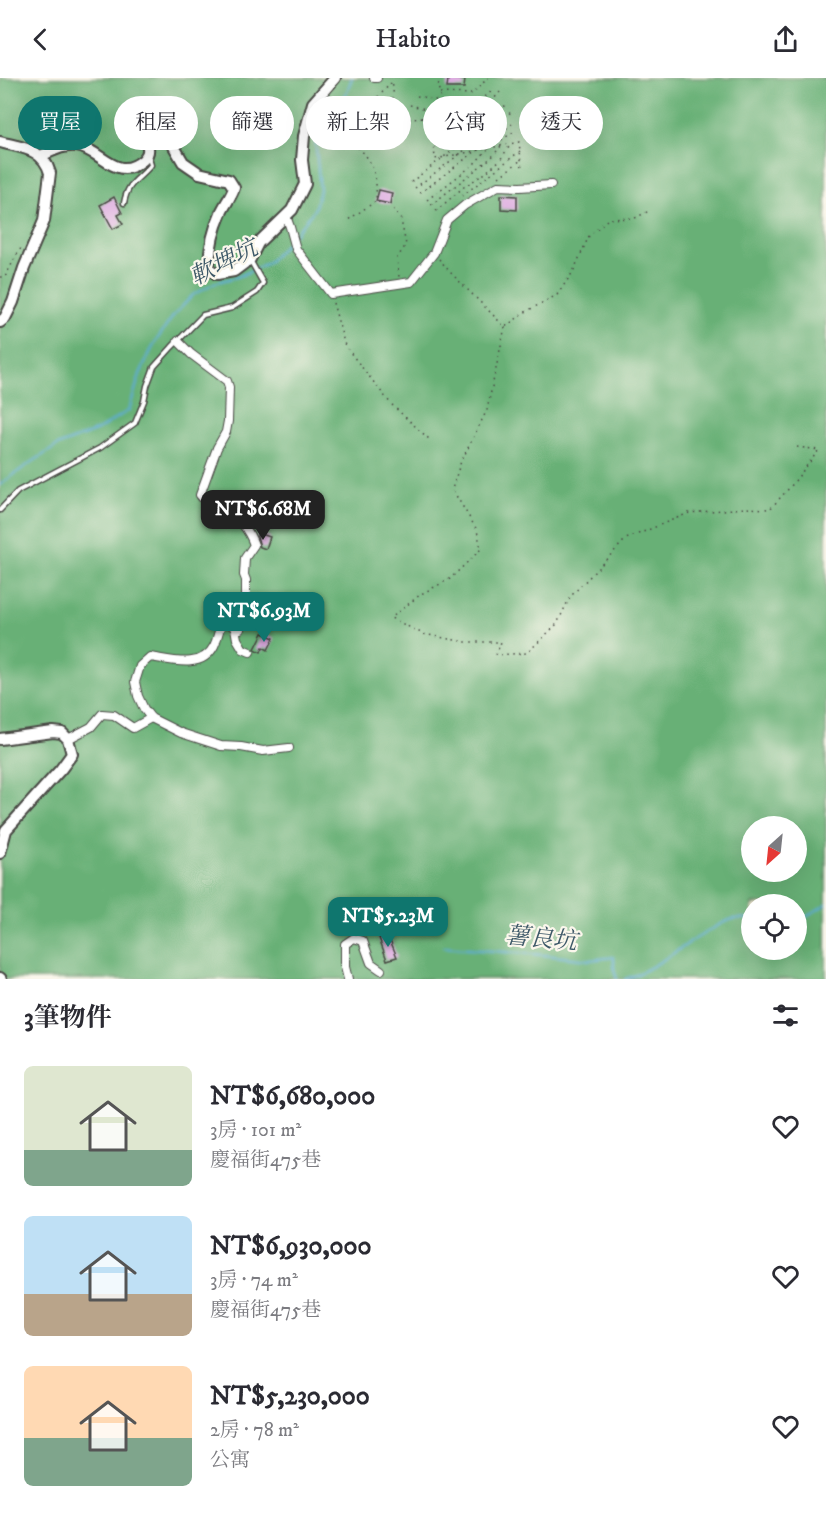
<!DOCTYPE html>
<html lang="zh-TW">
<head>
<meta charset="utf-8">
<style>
	body { margin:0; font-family:"IM FELL DW Pica","Noto Serif TC",serif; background:#f2f2f3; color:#2b2b33; height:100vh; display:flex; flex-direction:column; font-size:22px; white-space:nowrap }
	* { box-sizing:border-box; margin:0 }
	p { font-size:20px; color:#7c7c81 }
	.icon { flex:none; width:33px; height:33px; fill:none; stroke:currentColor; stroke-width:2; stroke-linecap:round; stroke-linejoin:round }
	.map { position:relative; height:901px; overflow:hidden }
	.sheet { display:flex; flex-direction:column; background:#fff; flex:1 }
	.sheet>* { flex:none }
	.top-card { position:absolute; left:18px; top:18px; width:790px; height:54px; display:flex; gap:12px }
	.needle { width:39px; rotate:207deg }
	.fabs { position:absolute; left:741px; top:738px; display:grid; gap:12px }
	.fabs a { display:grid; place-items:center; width:66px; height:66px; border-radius:50%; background:#fff; box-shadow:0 6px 24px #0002; font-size:30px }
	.price { position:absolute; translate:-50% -51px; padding:0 14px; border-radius:12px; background:#0f766e; color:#fff; font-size:20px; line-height:39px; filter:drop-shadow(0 2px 3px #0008) }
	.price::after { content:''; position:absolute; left:50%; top:36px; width:18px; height:14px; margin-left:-9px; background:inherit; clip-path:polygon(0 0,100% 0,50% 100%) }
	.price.current { background:#222; color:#fff }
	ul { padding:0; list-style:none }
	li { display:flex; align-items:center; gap:18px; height:150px; padding:0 24px }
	li span { display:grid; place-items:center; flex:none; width:168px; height:120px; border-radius:9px; color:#555 }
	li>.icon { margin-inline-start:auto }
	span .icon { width:72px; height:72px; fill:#fffc; stroke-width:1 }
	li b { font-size:26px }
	h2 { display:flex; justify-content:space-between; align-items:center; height:72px; padding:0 24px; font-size:26px }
	.tag { padding:0 21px; border-radius:27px; background:#fff; box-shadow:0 6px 24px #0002; font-size:21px; line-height:54px }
	.tag.current { background:#0f766e; color:#fff }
	header { display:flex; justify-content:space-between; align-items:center; height:78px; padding:0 24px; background:#fff; font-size:27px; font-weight:600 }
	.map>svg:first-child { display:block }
	.forest { fill:#68b076; stroke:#4a6e50; stroke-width:1.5; fill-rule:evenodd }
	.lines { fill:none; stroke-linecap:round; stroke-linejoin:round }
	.stream { stroke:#5facd8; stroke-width:2 }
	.building { fill:#dba8e0 }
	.service-casing { stroke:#494844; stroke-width:7 }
	.minor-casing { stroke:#494844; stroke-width:10 }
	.tertiary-casing { stroke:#494844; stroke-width:14 }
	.path { stroke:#494844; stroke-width:1.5; stroke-dasharray:1.5 4.5; stroke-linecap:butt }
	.service { stroke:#fff; stroke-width:4 }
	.minor { stroke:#fff; stroke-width:8 }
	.tertiary { stroke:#fff; stroke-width:10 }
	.labels { text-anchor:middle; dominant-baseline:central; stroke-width:4.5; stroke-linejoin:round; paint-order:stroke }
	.water-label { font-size:24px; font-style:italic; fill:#3d5868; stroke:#fbf7ec }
</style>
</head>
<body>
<header><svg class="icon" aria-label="back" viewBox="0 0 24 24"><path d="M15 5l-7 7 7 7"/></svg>Habito<svg class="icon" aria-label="share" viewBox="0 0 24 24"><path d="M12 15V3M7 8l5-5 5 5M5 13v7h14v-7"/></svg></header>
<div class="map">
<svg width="826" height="901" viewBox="0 0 826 901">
	<rect width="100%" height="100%" fill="#fbf7ec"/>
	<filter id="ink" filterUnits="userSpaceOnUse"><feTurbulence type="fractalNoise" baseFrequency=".0167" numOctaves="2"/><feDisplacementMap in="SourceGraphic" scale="12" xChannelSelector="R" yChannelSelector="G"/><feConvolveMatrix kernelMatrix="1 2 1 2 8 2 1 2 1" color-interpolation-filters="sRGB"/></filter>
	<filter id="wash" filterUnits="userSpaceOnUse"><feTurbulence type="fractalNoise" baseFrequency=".008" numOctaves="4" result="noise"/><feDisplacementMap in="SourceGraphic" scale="24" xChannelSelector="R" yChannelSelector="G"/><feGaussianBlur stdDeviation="1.35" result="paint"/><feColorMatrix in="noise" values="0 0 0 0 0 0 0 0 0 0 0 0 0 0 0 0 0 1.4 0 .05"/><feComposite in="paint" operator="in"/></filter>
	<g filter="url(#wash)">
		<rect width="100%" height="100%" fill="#f4ebd5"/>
		<path class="forest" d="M0,0H826V901H0ZM752,748H796V794H752ZM752,826H796V872H752Z"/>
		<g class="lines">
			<g class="stream">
				<path d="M295,156L314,132L320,112L315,59L329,38L344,21L352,0"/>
				<path d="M0,407L23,390L57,368L98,352L129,332L140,296L154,266L174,237L193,217L214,205L240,198L267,185L291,161"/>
				<path d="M796,841H803L826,826"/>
				<path d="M443,869L544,877L590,882L614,879V891L617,901"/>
				<path d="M625,901C655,891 680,869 707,854C715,849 724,843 733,841C738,840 746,841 752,841"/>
			</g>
		</g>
		<g id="blocks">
			<g class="building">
				<path d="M448,1L465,2L464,10H447Z"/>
				<path d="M379,112L392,115L390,126L376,123Z"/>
				<path d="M501,117L517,118V132L501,131Z"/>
				<path d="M114,119L122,135L118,137L123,146L113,151L100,127Z"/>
				<path d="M258,455L270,459L266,471L260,469L257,458Z"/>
				<path d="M263,555L274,560L268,572L263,569L261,574L255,571Z"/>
				<path d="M388,857L397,879L387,882L379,860Z"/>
			</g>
		</g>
	</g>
	<g filter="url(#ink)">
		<use href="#blocks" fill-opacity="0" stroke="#494844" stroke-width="1.5"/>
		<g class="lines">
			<defs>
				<g id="service">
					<path d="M124,125C128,103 138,103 151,87L149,80"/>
					<path d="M0,432L18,413L100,370L135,345L144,323L147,308L154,289L172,269L203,237L232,230L257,214L263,205L250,182"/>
				</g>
				<g id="minor">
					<path d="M374,0H377"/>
					<path d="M286,138L290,149L296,171L331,216L411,204L434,175L447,142L465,127L498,108L520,109L551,107"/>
					<path d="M178,263L191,276L227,303L229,309L228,343L226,354L217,370L200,417C205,425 215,427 224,431C238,438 249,452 254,467L245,480L244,497L246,502V519L240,551L235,550L225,542C217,552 219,558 214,568C202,592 171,582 150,579L140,588L135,604L138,618L144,631L151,640L181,655L221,668L241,669L263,673L289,670"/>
					<path d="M235,550L237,561L243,571L250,574"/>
					<path d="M68,661L91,649L102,636L114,637L133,650L151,640"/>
					<path d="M348,901L345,889V866L354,860L363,863L371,885L381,892"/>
				</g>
				<g id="tertiary">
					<path d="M0,64C22,70 43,70 50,95L44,143L24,190L13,224L5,240L0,244"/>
					<path d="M41,78C52,73 64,66 77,68C102,72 116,105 143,82C146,79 149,75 148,70C148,65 142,59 140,54C138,49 138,44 137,40L146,34L155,36L183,84L199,95L229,102L234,110C231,119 225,126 221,135C213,153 209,172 209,191L217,196L234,193L250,181L258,165L292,132L305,106L302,82L304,58L313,25L335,0"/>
					<path d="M0,661L53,654L62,655L68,661L72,676L61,691L6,752L0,775"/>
					<path d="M0,900L1,901"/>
				</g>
			</defs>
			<use href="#service" class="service-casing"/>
			<use href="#minor" class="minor-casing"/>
			<use href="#tertiary" class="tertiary-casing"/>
			<g class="path">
				<path d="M442,0L438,7L441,23L433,54L435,81L519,64L522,90"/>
				<path d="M440,15L472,16L488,0"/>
				<path d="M417,18L440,23"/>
				<path d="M410,27L438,34"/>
				<path d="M362,28L379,18L392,4C396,21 389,37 382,53L397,50L411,40L425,39L436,43"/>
				<path d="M437,42L476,27L494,11"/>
				<path d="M345,57C370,79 378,89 376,123L348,142"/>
				<path d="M435,68L454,56L471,39L485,31L500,14"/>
				<path d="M499,99L521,82"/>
				<path d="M411,104L470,59L506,27"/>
				<path d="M415,110L477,63L511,34"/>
				<path d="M420,115L512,46"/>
				<path d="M462,118L520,73"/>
				<path d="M427,122L473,87L489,70L515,53"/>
				<path d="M378,124L390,126L401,142L406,167L397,180L399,199"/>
				<path d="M431,127L492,79L501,68"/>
				<path d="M436,133L465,108L484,96L500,82L511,66"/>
				<path d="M439,181L450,194L505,249L527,233L557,217L573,194L589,158L608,141L635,140L651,132"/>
				<path d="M0,199H5L14,182L21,170"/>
				<path d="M333,225L345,268L391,326L429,361"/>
				<path d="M505,249L487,332L460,386L452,411L477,452L481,471L450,501L421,516L391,540L423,556L465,564H501L496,577L527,575L557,546L570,519L626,461L689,435L745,430L770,431L791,408L819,372L797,369"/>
			</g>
			<use href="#service" class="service"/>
			<use href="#minor" class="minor"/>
			<use href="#tertiary" class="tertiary"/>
		</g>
	</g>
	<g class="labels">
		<g class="water-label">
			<text transform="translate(224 185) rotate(-27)">軟埤坑</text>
			<text transform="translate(541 861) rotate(5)">薯良坑</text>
		</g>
	</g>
</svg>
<div class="fabs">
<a><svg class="needle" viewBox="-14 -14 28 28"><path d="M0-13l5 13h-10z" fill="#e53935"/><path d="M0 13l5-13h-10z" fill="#7c7c81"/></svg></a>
<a><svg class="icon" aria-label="locate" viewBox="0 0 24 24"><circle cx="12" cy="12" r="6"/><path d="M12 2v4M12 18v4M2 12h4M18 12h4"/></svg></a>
</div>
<b class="price current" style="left:263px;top:463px">NT$6.68M</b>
<b class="price" style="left:264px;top:565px">NT$6.93M</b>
<b class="price" style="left:388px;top:870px">NT$5.23M</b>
<div class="top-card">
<a class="tag current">買屋</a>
<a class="tag">租屋</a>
<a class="tag">篩選</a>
<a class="tag">新上架</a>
<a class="tag">公寓</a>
<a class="tag">透天</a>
</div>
</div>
<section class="sheet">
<h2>3筆物件<svg class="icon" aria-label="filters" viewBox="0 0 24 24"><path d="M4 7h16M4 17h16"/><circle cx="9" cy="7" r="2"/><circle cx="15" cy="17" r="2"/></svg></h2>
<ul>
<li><span style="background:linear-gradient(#dfe7d0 70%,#7fa58c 0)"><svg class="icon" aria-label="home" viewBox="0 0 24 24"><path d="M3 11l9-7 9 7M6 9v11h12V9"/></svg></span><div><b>NT$6,680,000</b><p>3房 · 101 m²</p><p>慶福街475巷</p></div><svg class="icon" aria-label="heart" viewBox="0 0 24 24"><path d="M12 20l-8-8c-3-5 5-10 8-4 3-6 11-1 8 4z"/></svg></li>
<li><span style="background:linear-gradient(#bfe0f5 65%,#b9a48a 0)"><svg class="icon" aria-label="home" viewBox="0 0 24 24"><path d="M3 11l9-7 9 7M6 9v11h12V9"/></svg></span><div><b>NT$6,930,000</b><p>3房 · 74 m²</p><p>慶福街475巷</p></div><svg class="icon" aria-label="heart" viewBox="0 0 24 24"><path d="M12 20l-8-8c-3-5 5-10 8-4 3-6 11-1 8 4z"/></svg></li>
<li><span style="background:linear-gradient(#ffd9b3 60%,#7fa58c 0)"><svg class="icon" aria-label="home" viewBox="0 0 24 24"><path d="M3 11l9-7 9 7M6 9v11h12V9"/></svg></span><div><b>NT$5,230,000</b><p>2房 · 78 m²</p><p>公寓</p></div><svg class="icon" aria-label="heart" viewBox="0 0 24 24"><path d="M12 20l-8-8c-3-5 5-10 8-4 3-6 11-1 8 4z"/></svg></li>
</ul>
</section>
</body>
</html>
